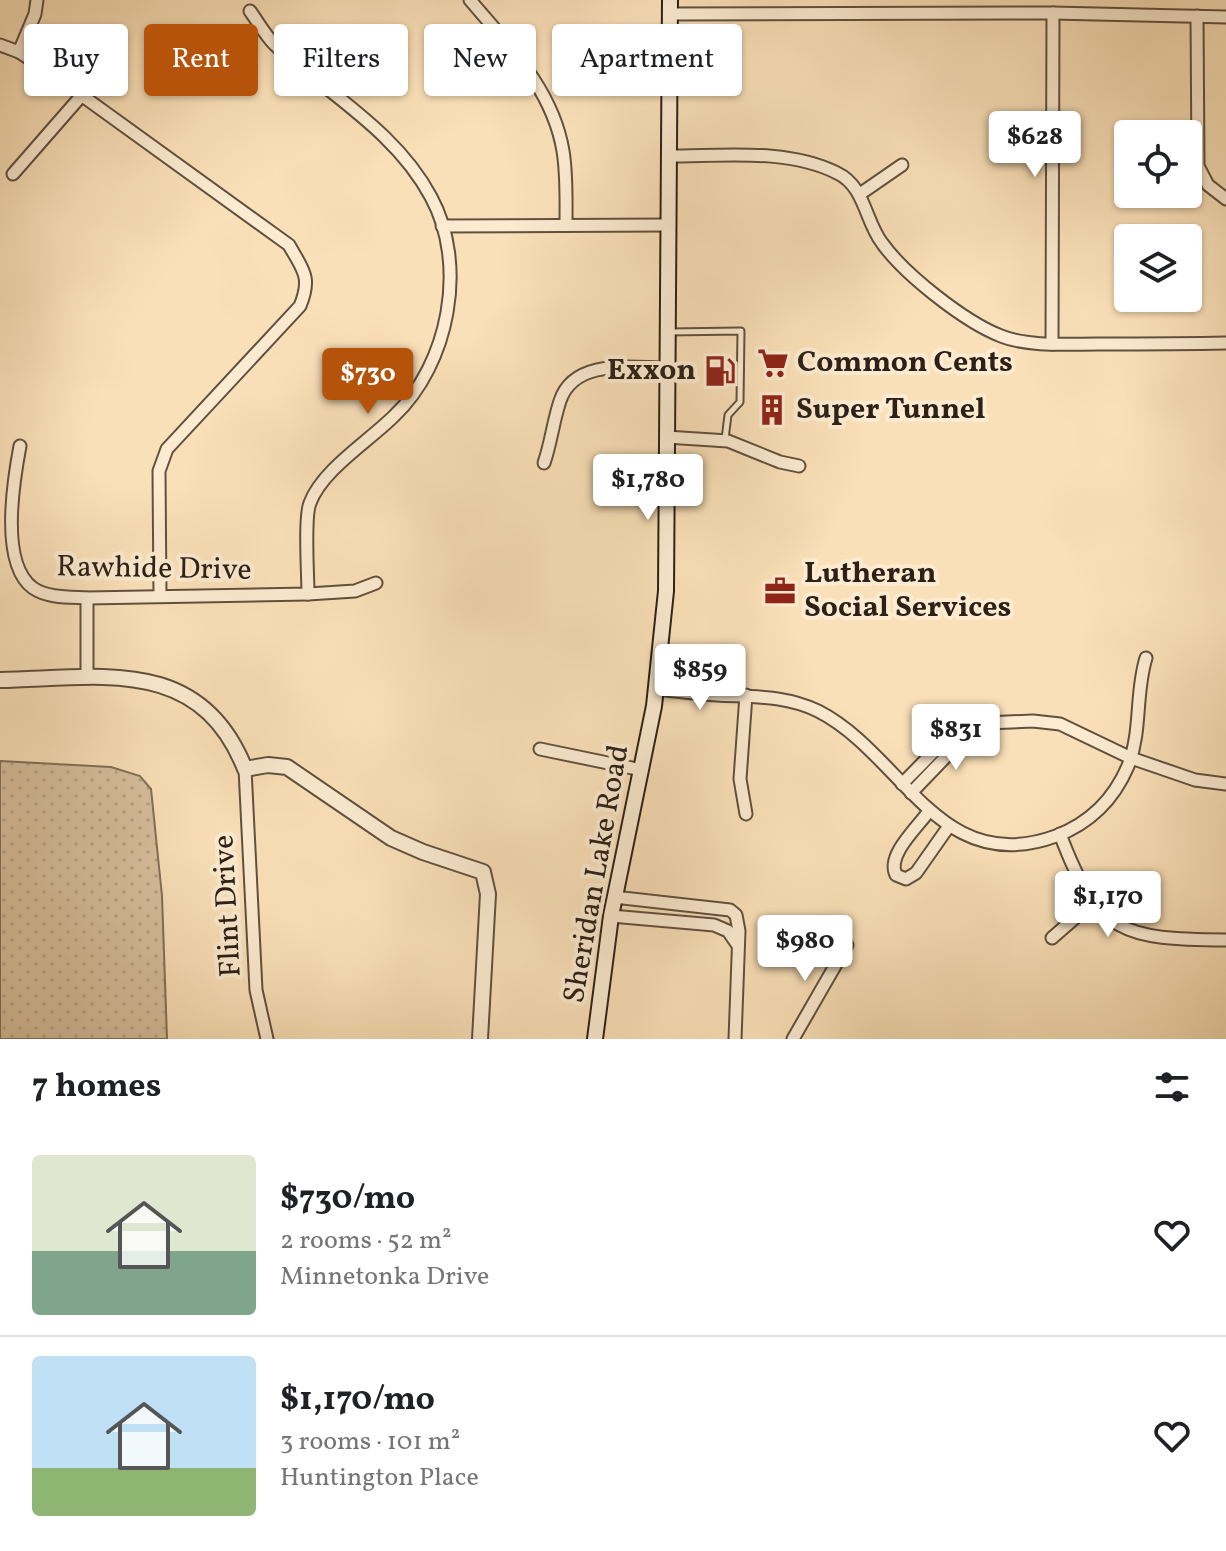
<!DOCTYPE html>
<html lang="en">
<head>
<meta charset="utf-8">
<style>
	body { margin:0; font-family:Vollkorn,serif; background:#f2f2f2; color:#202124; height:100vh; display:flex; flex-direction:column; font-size:30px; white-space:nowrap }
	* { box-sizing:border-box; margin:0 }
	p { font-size:26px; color:#757577 }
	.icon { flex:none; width:44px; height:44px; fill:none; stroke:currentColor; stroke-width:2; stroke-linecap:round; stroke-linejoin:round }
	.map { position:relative; height:1039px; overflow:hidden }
	.panel { display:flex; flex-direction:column; background:#fff; flex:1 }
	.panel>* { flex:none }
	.banner { position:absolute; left:24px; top:24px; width:800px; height:72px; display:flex; gap:16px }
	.buttons { position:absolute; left:1114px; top:120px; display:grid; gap:16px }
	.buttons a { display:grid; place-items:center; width:88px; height:88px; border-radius:8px; background:#fff; box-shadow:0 2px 6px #0004; font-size:40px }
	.price { position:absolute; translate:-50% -68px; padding:0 18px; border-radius:8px; background:#fff; color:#222; font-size:26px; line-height:52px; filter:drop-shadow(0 2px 4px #0008) }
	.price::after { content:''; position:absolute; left:50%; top:48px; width:24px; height:18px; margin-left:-12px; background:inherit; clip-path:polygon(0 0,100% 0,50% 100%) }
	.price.active { background:#b45309; color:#fff }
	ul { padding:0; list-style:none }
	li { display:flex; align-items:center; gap:24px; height:200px; padding:0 32px }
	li+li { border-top:2px solid #e0e0e0 }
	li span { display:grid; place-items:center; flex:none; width:224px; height:160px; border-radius:8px; color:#555 }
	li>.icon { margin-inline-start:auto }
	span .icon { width:96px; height:96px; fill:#fffc; stroke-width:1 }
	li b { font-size:34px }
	h2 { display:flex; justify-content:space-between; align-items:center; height:96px; padding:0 32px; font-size:34px }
	.chip { padding:0 28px; border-radius:8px; background:#fff; box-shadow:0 2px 6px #0004; font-size:28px; line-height:72px }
	.chip.active { background:#b45309; color:#fff }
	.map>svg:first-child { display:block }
	.grass { fill:url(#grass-dots); stroke:#82705a; stroke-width:2 }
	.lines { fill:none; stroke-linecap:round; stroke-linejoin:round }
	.service-casing { stroke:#60503f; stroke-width:9 }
	.minor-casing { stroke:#60503f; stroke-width:15 }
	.tertiary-casing { stroke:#60503f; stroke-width:18 }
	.secondary-casing { stroke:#2c2017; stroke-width:18 }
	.service { stroke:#fcebd1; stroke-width:5 }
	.minor { stroke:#fcebd1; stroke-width:11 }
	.tertiary { stroke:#fcebd1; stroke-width:14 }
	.secondary { stroke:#fcebd1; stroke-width:14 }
	.labels { text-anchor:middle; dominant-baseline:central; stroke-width:8; stroke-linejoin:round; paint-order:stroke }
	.poi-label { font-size:30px; font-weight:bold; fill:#2c2017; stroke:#fcebd1; text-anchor:start }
	.street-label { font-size:30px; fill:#2c2017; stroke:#fcebd1 }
</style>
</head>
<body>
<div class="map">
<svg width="1226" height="1039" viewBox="0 0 1226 1039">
	<defs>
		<pattern id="grass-dots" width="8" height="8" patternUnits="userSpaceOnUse" patternTransform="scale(2)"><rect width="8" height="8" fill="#d7bf9d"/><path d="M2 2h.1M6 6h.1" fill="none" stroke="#b9a486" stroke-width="1.8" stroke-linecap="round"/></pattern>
	</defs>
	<rect width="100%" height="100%" fill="#fae0b8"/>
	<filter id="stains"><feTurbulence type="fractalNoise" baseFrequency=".0025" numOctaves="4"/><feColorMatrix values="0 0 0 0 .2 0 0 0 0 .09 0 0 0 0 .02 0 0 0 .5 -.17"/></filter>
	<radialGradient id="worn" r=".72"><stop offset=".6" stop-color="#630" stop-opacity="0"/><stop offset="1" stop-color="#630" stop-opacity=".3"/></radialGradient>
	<path class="grass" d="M0,761L111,767L140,776L151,789L162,896L167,1039H0Z"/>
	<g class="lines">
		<defs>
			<path id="service" d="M668,332L741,331L740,402L728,415L725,439"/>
			<g id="minor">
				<path d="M470,0C508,45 553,90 563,151C567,175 566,200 566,225"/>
				<path d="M250,11C258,22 265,35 275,45C328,94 396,131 431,197C468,265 449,364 394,416C369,441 322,470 310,503C304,517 308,575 308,594"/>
				<path d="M670,14L1053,13L1226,17"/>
				<path d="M1197,16L1198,166L1208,185L1226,199"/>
				<path d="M0,45L19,52L48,71L289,245C303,270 312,277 300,306L167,449L159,471L160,596"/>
				<path d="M19,52L35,14L37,0"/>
				<path d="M669,156C723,156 788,148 837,173C865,186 865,221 882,243C905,275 965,322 1001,336C1028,347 1069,344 1098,344C1141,344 1183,344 1226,343"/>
				<path d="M13,174L82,95"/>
				<path d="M860,194L902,165"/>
				<path d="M442,226L668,225"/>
				<path d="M1052,344L1053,13"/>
				<path d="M666,437L728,441L780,462L799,466"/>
				<path d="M20,446C13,483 0,564 33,588C47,598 70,597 87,598L308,594L355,591L376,583"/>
				<path d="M544,463C551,443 553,422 560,401C574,358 632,368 667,368"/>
				<path d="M87,598V678"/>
				<path d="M659,672L690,677L738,692"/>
				<path d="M656,689C676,691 696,694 717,695C752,697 785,695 818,711C903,754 939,879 1056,836C1090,823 1114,799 1128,766C1142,731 1135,693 1146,658"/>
				<path d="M746,695L740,779L746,814"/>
				<path d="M540,749L642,770"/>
				<path d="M245,769L256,990L267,1039"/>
				<path d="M902,784L953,732L985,723L1033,721L1060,724L1131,758L1195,780L1226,784"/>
				<path d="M911,793L960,742L967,728"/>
				<path d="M929,811C918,827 886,855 896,875L906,879L916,873L949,826"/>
				<path d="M1060,834C1098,935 1123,939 1226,940"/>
				<path d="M614,897L730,910L736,915L739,931L735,1039"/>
				<path d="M611,916L714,925L728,931L737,944"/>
				<path d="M1052,938L1092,903"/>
				<path d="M793,1039L847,945"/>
			</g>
			<path id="tertiary" d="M0,680C100,678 200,655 245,769L268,765L287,767L391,838L423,852L483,872L488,894L480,1039"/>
			<path id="secondary" d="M595,1039L611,916L654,706L666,591L670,0"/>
		</defs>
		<use href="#service" class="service-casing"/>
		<use href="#minor" class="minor-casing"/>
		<use href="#tertiary" class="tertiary-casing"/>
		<use href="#secondary" class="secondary-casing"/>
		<use href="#service" class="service"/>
		<use href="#minor" class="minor"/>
		<use href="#tertiary" class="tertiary"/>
		<use href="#secondary" class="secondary"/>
	</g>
	<defs>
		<symbol id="supermarket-bare" viewBox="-9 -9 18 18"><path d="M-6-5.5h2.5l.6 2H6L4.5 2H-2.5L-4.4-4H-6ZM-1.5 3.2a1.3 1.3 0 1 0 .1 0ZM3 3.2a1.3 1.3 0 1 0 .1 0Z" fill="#8f2418" stroke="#fcebd1" stroke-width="2.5" paint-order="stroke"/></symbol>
		<symbol id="fuel-bare" viewBox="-9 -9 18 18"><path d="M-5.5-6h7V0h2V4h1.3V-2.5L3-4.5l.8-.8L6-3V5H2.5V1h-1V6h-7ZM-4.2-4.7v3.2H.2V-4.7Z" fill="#8f2418" stroke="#fcebd1" stroke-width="2.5" paint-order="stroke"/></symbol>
		<symbol id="building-bare" viewBox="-9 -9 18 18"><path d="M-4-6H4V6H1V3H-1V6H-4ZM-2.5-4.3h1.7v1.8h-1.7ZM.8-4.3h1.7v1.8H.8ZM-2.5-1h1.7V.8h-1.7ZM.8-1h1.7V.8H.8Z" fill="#8f2418" stroke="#fcebd1" stroke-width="2.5" paint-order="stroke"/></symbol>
		<symbol id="office-bare" viewBox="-9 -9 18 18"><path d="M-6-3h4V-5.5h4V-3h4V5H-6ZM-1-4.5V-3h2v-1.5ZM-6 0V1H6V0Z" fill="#8f2418" stroke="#fcebd1" stroke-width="2.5" paint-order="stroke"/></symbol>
	</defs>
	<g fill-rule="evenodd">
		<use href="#supermarket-bare" x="751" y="341" width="44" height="44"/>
		<use href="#fuel-bare" x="698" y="349" width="44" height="44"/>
		<use href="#building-bare" x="750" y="388" width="44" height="44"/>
		<use href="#office-bare" x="758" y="569" width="44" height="44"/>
	</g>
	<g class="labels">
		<g class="poi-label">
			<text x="797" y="363">Common Cents</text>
			<text x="696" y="371" text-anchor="end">Exxon</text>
			<text x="796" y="410">Super Tunnel</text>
			<text x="804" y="574">Lutheran<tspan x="804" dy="34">Social Services</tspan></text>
		</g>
		<g class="street-label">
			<text transform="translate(154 569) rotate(1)">Rawhide Drive</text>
			<text transform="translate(597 874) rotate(-80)">Sheridan Lake Road</text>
			<text transform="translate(228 906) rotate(-93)">Flint Drive</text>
		</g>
	</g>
	<rect width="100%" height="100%" filter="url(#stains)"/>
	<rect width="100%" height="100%" fill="url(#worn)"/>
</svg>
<div class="buttons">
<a><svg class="icon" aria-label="locate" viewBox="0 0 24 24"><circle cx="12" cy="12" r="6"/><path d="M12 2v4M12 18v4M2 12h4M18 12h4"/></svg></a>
<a><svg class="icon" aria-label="layers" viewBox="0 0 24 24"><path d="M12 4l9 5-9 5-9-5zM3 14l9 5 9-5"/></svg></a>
</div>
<b class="price" style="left:1035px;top:179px">$628</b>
<b class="price active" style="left:368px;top:416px">$730</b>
<b class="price" style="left:648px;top:522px">$1,780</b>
<b class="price" style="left:700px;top:712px">$859</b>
<b class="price" style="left:956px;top:772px">$831</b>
<b class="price" style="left:1108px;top:939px">$1,170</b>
<b class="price" style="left:805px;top:983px">$980</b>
<div class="banner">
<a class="chip">Buy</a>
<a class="chip active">Rent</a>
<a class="chip">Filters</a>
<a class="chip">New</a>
<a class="chip">Apartment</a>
</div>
</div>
<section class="panel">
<h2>7 homes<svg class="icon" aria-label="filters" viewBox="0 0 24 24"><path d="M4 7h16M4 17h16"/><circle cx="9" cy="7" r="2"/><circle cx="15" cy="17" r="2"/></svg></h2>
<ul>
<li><span style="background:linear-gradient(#dfe7d0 60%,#7fa58c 0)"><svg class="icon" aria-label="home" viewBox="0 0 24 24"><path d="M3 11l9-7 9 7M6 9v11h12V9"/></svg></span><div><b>$730/mo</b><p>2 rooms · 52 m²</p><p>Minnetonka Drive</p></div><svg class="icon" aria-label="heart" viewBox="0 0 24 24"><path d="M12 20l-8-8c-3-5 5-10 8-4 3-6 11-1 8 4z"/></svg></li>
<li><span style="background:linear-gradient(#bfe0f5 70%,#8fb573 0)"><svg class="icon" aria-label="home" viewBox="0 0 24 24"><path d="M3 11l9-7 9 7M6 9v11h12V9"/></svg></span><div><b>$1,170/mo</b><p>3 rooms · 101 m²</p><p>Huntington Place</p></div><svg class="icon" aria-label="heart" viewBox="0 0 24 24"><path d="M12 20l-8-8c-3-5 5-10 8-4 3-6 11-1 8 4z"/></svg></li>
</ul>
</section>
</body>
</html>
